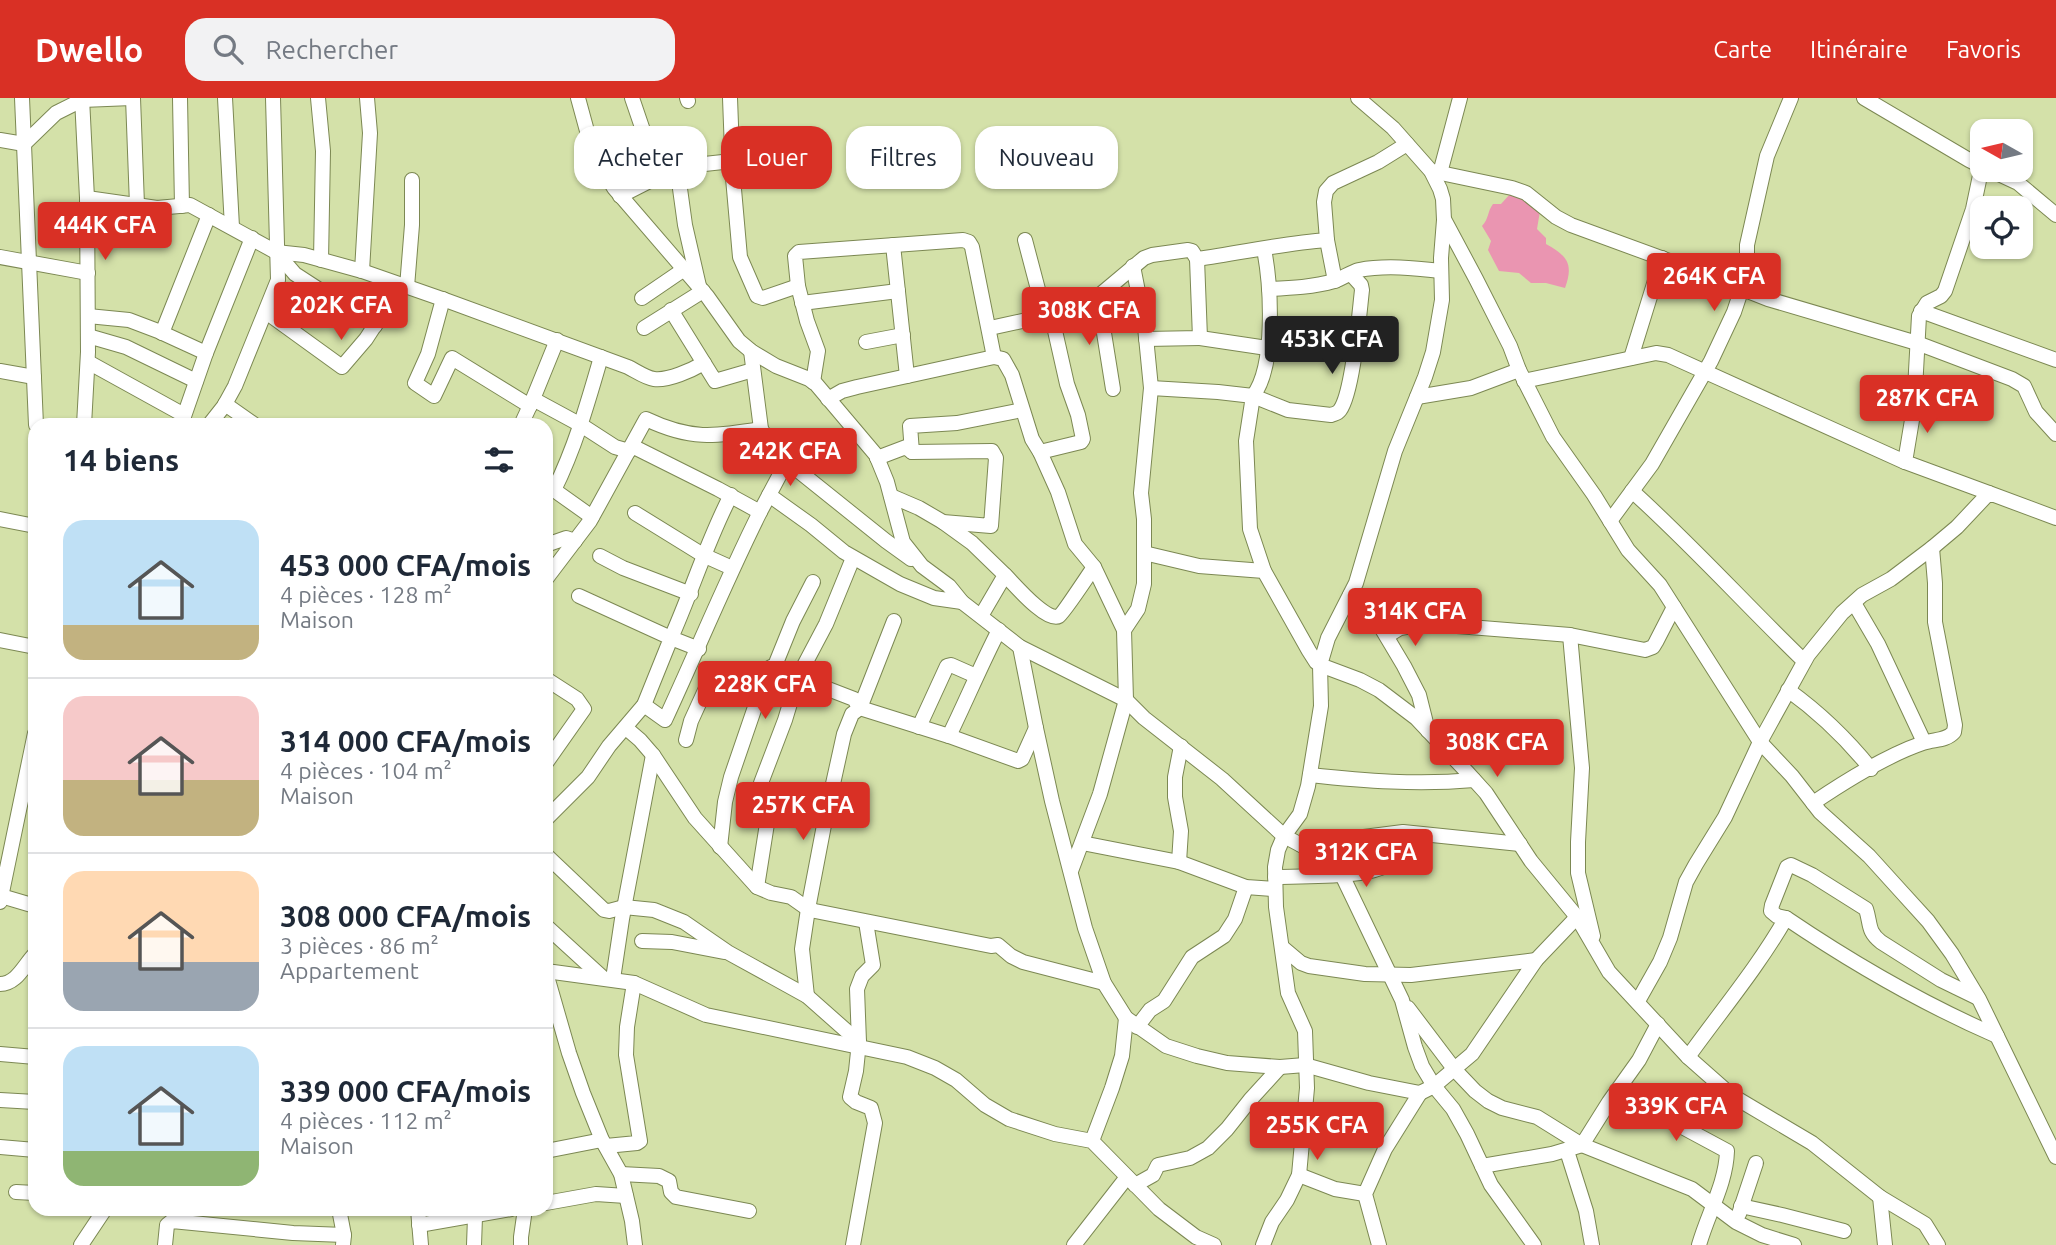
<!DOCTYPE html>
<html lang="fr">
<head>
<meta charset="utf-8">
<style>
	body { margin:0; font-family:Ubuntu,sans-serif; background:#f2f2f3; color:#1f2937; height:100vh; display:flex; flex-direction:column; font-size:26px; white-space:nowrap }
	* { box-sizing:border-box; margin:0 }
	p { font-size:23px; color:#747a83 }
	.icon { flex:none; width:38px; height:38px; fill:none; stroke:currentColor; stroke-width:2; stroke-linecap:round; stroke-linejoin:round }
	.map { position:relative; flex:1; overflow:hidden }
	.sheet { position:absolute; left:28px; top:320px; width:525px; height:798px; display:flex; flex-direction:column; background:#fff; border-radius:21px; box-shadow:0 2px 5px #0004 }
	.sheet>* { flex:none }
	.hud { position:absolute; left:574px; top:28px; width:665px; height:63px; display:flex; gap:14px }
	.needle { width:46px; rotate:278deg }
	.buttons { position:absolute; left:1970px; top:21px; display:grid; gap:14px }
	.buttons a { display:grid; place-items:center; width:63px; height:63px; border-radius:14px; background:#fff; box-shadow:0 2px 5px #0004; font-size:35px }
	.price { position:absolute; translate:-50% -60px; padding:0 16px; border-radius:7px; background:#d93025; color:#fff; font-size:23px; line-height:46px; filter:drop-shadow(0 2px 4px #0008) }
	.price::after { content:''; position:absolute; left:50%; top:42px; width:21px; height:16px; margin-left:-10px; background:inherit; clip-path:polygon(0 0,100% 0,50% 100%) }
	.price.selected { background:#222; color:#fff }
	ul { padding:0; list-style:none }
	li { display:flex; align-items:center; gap:21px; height:175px; padding:0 35px }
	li+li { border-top:2px solid #e0e1e3 }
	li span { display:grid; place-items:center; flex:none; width:196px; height:140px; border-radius:21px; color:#555 }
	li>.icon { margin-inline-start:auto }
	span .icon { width:84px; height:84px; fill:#fffc; stroke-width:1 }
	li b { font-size:30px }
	h2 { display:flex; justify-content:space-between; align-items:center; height:84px; padding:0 35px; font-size:30px }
	.tag { padding:0 24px; border-radius:21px; background:#fff; box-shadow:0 2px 5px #0004; font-size:24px; line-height:63px }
	.tag.selected { background:#d93025; color:#fff }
	header { display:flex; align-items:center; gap:42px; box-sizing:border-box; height:98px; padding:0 35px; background:#d93025; color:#fff }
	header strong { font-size:33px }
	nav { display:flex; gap:38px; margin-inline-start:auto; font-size:24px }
	.search { width:490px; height:63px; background:#f2f2f3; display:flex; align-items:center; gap:18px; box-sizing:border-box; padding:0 24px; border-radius:21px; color:#747a83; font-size:26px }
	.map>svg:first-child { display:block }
	.green { fill:#ea95b1 }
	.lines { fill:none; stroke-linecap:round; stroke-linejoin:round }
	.minor-casing { stroke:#7c8853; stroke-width:16 }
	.minor { stroke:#fff; stroke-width:14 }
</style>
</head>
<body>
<header>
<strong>Dwello</strong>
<div class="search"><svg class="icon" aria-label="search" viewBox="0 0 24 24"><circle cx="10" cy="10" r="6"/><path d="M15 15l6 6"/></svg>Rechercher</div>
<nav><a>Carte</a><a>Itinéraire</a><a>Favoris</a></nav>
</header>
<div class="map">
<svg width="2056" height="1147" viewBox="0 0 2056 1147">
	<rect width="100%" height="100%" fill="#d4e1a9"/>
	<path class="green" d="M1511,95L1519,96L1540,113L1537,131L1546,140V146C1567,158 1574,165 1565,190L1546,185H1531L1519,175L1499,173L1488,152L1491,143L1482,128C1489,121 1487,114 1493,106H1501Z"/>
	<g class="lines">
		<defs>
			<g id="minor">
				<path d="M22,0L36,327"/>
				<path d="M82,0L87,100L88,254L84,327"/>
				<path d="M133,0L137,107"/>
				<path d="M180,0L182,108"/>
				<path d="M225,0L232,129"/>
				<path d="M318,0L323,53L321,162"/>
				<path d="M578,0L587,33L602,70L614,90L707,198L739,243L751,253L776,268L809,281L816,286L876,357L887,384L903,444L922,468L949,488L962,504L1020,549L1126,602L1144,620L1222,681L1284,738L1316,755L1342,777L1402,902L1415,949L1422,968L1434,988L1453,1011L1467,1036L1491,1087L1534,1147"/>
				<path d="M632,0L647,44L661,59L670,73"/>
				<path d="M687,0L688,3"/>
				<path d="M730,0L733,80L740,159L757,198L763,200L798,188"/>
				<path d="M1358,0L1393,30L1431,73L1440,91L1443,101L1444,122L1441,160L1442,202L1433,254L1425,279L1395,353L1356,485L1328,540L1320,567L1360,582L1379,592L1416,620L1467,674L1486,695L1531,763L1577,819L1609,874L1688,959L1731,997L1812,1045L1880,1099L1925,1126L1938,1147"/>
				<path d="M1864,0L1969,62L1983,69"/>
				<path d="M0,42L24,46L56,15L82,2L132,0"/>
				<path d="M1982,68L1973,111L1945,193L1941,198L1927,205L1919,218L1914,310L1905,364L1989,395"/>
				<path d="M677,69L685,127L699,188"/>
				<path d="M1990,72L2018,85L2056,117"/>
				<path d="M1431,73L1512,90L1526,95L1556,119L1571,127L1702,175L1768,201L1917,245L2012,281L2024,288L2036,314L2056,336"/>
				<path d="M1440,75L1460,0"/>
				<path d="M620,98L677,69L732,63"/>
				<path d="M87,100L157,110L190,107L276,154L304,157L362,173L448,203L628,269C636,273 646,280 654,281C668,283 692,272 704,265"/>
				<path d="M1445,123L1476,181L1510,248L1519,272L1553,339L1594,397L1628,452L1660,487L1760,644L1792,678L1820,714L1869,758L1898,790L1928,823L1952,856L1979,901L2056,1059"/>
				<path d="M1025,142L1045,218"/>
				<path d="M1327,142L1335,183"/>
				<path d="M893,147L907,278"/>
				<path d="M1264,151C1271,187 1276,268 1253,298L1288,312L1331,317C1336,315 1337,316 1340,312C1353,294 1359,218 1362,192L1361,187L1351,176"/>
				<path d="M276,154L295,176L375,228"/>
				<path d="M0,159L88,175"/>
				<path d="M362,173L370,35L367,0"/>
				<path d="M407,189L412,127V82"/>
				<path d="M1269,191C1291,190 1314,189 1334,183C1343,180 1351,174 1359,172C1385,167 1415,170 1441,173"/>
				<path d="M642,200L683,172"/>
				<path d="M443,201L428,256L415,285L434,298L452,260L530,308"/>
				<path d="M1095,201L1104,235L1113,291"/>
				<path d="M802,205L898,193"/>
				<path d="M671,212L715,283L753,272"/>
				<path d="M1921,213L2056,262"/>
				<path d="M266,214L342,269L366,241L401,187"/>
				<path d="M88,218L129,222L158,233L206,255"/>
				<path d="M644,230L703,193"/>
				<path d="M990,230L1045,218L1085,205L1095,201L1144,160L1152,157L1188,152L1192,153L1197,161C1241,155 1284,145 1327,142L1324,104L1326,93L1333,85L1378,64L1407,46"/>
				<path d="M162,235L209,117"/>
				<path d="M88,238L126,249L196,283"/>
				<path d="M1200,240L1267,250"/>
				<path d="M1146,241L1200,240L1197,161"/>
				<path d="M866,244L903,237"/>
				<path d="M751,253L761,331L775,354L886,443L911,461"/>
				<path d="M1631,260L1662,160"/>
				<path d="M88,264L184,317"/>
				<path d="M0,273L34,279"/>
				<path d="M1524,283L1656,255L1668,257L1905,364"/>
				<path d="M813,284L818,253L807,223L798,188L795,158L799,154L963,142L969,144L972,149L994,259"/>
				<path d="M1151,290L1218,294L1253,298L1246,343L1250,431L1264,473"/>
				<path d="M1417,299L1471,290L1519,272"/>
				<path d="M533,301L581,327L615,349L629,353"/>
				<path d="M828,301L842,293L857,289L994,259L1003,261L1012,277L1032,341L1040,354L1058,394L1075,446L1094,469L1124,532L1126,602L1100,696L1071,773"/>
				<path d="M225,306L255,327"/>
				<path d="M181,327L206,255L252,140"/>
				<path d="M209,327L224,308L235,288L278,182L273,0"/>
				<path d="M521,327L533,301L557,242"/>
				<path d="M632,348L718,391L760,414L786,365"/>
				<path d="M912,354L910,328L957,325L1022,312"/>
				<path d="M1040,354L1081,344L1083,341L1078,317L1067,286L1051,215"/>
				<path d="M877,360L906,349L912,354L992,353L996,360L991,428L943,424L919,410L891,398"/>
				<path d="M1632,393C1692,447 1746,507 1804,563"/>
				<path d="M769,397L811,427L844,454L900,486L934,500L962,504"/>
				<path d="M635,415L703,457L732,470"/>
				<path d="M592,419L554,392C575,350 588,304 601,259"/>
				<path d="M0,421L35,428"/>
				<path d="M1610,423L1652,366L1711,263L1734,214L1747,175V147L1767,58L1791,0"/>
				<path d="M943,424L972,445L1005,477L981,518"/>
				<path d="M546,447L566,440L575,443"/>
				<path d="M1144,455L1199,468L1264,473L1309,553L1316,564L1320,567L1321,608L1308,688L1300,716L1284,738L1278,752L1275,769L1276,809L1288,895L1305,933L1307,990L1299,1077L1287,1102L1272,1124L1263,1147"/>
				<path d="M600,458L623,470L691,496"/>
				<path d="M1005,477C1014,486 1047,525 1059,518C1063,516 1089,476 1094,469"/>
				<path d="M546,481L590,423L646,321C690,342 714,339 761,331"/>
				<path d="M1350,497L1373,516L1404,568L1419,597L1428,633"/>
				<path d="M1854,505L1878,546L1924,644"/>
				<path d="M1124,532L1138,511L1144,486V421L1141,395L1151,290L1145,229L1133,168"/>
				<path d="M1570,537L1582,670L1578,744V775L1593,838"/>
				<path d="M1387,538L1400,530L1418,527L1457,528L1570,537L1645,552L1653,549L1656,544L1674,509"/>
				<path d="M0,542L35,549"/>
				<path d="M1020,549L1036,630L1052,703L1085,830L1104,885L1126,920L1166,948L1197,958L1227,965L1280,969L1305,967L1369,985L1420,995L1434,988L1472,956L1536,862L1577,819"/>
				<path d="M699,551L671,540C692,493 707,443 731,397"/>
				<path d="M774,570L793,523L813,484"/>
				<path d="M546,581L577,601L584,611L546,665"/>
				<path d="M1788,592C1820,615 1846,640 1871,671"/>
				<path d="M644,607L665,622C697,553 726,482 760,414"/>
				<path d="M919,629L947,568L951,567L976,578"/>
				<path d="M626,630L640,642L653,657L695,720L757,789L771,795L791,799L808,811L815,813L991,848L998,847L1011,858L1023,864L1104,885"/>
				<path d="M949,638C966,603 981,567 999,532"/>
				<path d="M686,642L691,623L712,577C729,571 747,580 763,586"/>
				<path d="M1310,677C1365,683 1418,687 1474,682"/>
				<path d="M1813,705C1844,684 1888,657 1923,645C1934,641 1946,643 1954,634L1955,627L1935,524V485L1932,450"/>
				<path d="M546,721L588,679L609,648L644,607L671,540L579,498"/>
				<path d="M825,722L759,711L757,709L761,685L785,622L798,579L826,526L853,460"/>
				<path d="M1082,745L1179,764L1246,789L1274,791"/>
				<path d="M1301,747L1403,734L1520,746"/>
				<path d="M720,749L725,704L731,679L768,571L771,569L854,601L860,610L949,638L1018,663L1022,661L1036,630"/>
				<path d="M546,757L604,812L609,813L624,809L654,812L684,824L729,855L807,898L859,944L856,973L850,999L856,1004L871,1010L875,1025L853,1147"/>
				<path d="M1179,764L1181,733L1175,699V679L1181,648"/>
				<path d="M1275,779C1298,778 1381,781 1393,762L1384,737"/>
				<path d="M757,789L769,713"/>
				<path d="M1,798L35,808"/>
				<path d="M0,804L35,635"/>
				<path d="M1786,820L1777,818L1771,813L1772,807L1787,769L1791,767L1812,777L1866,811C1871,826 1867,833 1881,844L1941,882L1978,900"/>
				<path d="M546,828L603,880"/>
				<path d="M642,843L672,844L724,854"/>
				<path d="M1282,849L1301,865L1309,868L1365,876L1411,877L1536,862"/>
				<path d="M546,873L634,885L706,917L907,959L935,970L956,982L985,1007L1009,1021L1055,1036L1092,1043L1159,1111L1196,1139L1214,1147"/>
				<path d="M546,875L569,955L583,995L602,1042L621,1076L632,1123L635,1147"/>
				<path d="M613,881L622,821L653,657"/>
				<path d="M0,886C17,886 24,867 35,856"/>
				<path d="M807,898L802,851L808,811L825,722L844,636L852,616L860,610L894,523"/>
				<path d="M1638,903L1660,864L1670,840L1686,784L1696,766L1725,719L1760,644L1808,557L1842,515L1862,497L1891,481L1932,450L1957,429L1989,395L2056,420"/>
				<path d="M1408,910L1455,972L1475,993L1488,1003L1502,1010L1537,1019L1582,1047L1692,1091L1736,1124L1762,1137L1794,1147"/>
				<path d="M1137,929L1150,912L1164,903L1192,859L1224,838L1235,821L1246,789"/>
				<path d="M859,944L857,891L862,878L873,867L866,824"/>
				<path d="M0,956L35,959"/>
				<path d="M1688,959C1721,913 1758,869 1786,820C1854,866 1921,905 1997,938"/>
				<path d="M1612,1001L1675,1025L1727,1053C1726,1086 1708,1115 1699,1147"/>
				<path d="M0,1002L35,1004"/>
				<path d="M1092,1043L1112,990L1122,958L1126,920"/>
				<path d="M606,1048L637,1045L640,1043L626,957L627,929L634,885"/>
				<path d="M0,1049L35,1052"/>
				<path d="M546,1053L602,1042"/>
				<path d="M1567,1053L1586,1113L1592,1147"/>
				<path d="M1482,1068L1552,1056L1582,1047L1609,1004L1639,962L1658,926"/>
				<path d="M621,1076L659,1078L669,1083L671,1094L676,1099L749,1113"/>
				<path d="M1299,1077L1335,1091L1365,1096"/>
				<path d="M1135,1087L1153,1077L1158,1067L1190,1060L1208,1050L1227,1031L1250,1002L1280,969"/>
				<path d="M16,1094L35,1095"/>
				<path d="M1880,1099L1885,1147"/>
				<path d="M546,1105L596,1096L626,1098"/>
				<path d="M1741,1108L1782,1117L1844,1133"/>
				<path d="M339,1111L344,1137L343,1147"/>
				<path d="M418,1111L421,1147"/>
				<path d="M1739,1116L1756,1065"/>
				<path d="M419,1127L511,1111"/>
				<path d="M81,1147L105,1111"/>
				<path d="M165,1147L167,1127L172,1123L293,1135L344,1137"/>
				<path d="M474,1147L475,1119"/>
				<path d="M521,1147V1139L525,1111"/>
				<path d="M1074,1147L1127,1079"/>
				<path d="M1379,1147L1365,1096L1385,1051L1420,995"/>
			</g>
		</defs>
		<use href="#minor" class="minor-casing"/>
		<use href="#minor" class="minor"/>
	</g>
</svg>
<div class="buttons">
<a><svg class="needle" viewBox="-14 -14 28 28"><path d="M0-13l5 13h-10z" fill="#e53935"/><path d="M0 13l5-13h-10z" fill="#747a83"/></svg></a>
<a><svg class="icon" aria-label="locate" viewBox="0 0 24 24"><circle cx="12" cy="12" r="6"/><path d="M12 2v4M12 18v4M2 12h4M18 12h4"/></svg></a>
</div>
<b class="price" style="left:105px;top:164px">444K CFA</b>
<b class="price" style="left:1714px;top:215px">264K CFA</b>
<b class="price" style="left:341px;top:244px">202K CFA</b>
<b class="price" style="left:1089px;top:249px">308K CFA</b>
<b class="price selected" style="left:1332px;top:278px">453K CFA</b>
<b class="price" style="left:1927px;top:337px">287K CFA</b>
<b class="price" style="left:790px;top:390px">242K CFA</b>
<b class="price" style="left:1415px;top:550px">314K CFA</b>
<b class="price" style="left:765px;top:623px">228K CFA</b>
<b class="price" style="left:1497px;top:681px">308K CFA</b>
<b class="price" style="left:803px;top:744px">257K CFA</b>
<b class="price" style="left:1366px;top:791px">312K CFA</b>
<b class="price" style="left:1676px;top:1045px">339K CFA</b>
<b class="price" style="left:1317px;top:1064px">255K CFA</b>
<div class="hud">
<a class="tag">Acheter</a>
<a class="tag selected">Louer</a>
<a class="tag">Filtres</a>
<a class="tag">Nouveau</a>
</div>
<section class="sheet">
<h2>14 biens<svg class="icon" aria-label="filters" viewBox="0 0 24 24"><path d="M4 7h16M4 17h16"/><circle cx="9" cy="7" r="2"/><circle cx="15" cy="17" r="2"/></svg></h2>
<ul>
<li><span style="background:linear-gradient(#bfe0f5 75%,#c2b280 0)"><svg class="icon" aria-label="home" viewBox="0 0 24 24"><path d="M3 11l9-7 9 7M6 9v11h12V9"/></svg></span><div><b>453 000 CFA/mois</b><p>4 pièces · 128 m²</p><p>Maison</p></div></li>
<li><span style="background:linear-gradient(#f6c9c9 60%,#c2b280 0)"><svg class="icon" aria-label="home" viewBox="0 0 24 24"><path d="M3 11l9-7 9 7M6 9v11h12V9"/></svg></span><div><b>314 000 CFA/mois</b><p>4 pièces · 104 m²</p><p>Maison</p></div></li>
<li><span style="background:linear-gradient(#ffd9b3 65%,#9aa5b1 0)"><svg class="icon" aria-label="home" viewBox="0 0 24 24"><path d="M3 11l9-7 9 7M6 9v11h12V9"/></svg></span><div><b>308 000 CFA/mois</b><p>3 pièces · 86 m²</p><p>Appartement</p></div></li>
<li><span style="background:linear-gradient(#bfe0f5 75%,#8fb573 0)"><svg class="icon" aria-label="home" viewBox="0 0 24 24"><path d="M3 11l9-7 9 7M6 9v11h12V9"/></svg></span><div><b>339 000 CFA/mois</b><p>4 pièces · 112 m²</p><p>Maison</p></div></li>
</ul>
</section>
</div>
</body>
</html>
